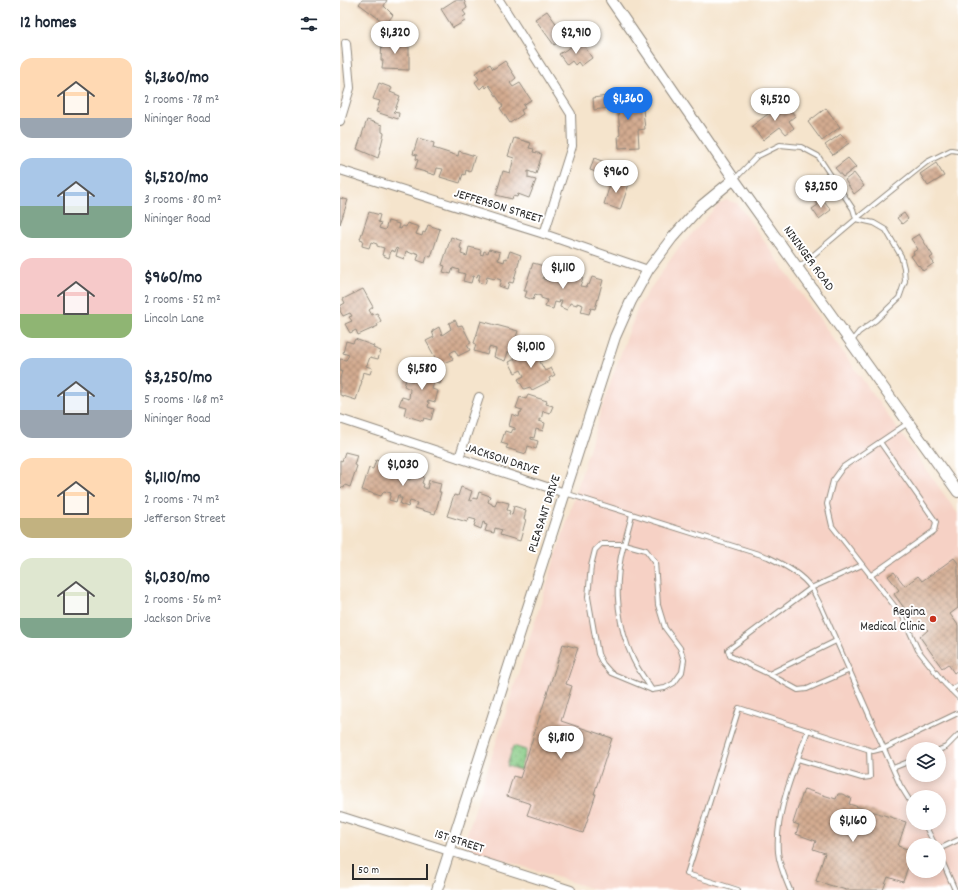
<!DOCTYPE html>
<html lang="en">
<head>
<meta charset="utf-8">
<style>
	body { margin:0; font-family:Dekko,sans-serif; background:#f6f6f7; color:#1f2937; height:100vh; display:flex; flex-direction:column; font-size:15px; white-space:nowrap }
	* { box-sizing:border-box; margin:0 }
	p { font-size:13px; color:#747a83 }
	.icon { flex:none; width:22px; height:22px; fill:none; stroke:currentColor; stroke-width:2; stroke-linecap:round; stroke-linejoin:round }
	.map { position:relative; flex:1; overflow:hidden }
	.details { display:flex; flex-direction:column; background:#fff; width:340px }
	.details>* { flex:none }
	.buttons { position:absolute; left:566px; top:742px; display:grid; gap:8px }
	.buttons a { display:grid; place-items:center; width:40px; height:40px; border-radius:50%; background:#fff; box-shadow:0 2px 10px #0003; font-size:20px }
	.scale { position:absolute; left:12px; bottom:10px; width:76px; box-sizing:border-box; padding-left:4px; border:2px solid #2b2b2b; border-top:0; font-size:11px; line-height:14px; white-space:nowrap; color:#2b2b2b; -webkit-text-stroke:3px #fff; paint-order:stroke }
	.price { position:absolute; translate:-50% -34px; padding:0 9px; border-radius:14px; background:#fff; color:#222; font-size:13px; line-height:26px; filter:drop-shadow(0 1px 2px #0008) }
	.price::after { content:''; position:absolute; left:50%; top:24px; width:12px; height:9px; margin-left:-6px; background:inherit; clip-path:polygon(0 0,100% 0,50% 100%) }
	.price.current { background:#1a73e8; color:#fff }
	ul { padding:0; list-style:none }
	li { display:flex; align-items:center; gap:12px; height:100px; padding:0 20px }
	li span { display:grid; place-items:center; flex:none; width:112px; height:80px; border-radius:12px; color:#555 }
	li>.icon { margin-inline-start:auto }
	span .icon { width:48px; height:48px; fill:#fffc; stroke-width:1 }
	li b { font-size:17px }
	h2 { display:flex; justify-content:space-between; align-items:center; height:48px; padding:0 20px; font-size:17px }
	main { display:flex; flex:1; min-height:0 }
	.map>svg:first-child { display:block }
	.built { fill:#f6d1c5; fill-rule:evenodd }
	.park { fill:url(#park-dots); stroke:#587a58 }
	.building { fill:url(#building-cross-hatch) }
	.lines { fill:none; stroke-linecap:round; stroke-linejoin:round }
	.service-casing { stroke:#90887c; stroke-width:6 }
	.minor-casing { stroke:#90887c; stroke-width:10 }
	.tertiary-casing { stroke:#90887c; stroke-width:12 }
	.service { stroke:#fff; stroke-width:4 }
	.minor { stroke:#fff; stroke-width:8 }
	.tertiary { stroke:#fff; stroke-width:10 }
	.poi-dot { fill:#c8321e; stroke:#fff; stroke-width:1.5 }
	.labels { text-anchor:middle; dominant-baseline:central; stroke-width:4; stroke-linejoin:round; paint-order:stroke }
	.street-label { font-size:13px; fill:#2b2b2b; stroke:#fff }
	.poi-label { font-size:13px; fill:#2b2b2b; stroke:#fff; text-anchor:end }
</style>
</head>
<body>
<main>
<section class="details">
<h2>12 homes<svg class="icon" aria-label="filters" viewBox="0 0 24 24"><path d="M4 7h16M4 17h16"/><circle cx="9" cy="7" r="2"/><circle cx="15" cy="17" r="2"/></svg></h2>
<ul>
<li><span style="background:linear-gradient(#ffd9b3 75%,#9aa5b1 0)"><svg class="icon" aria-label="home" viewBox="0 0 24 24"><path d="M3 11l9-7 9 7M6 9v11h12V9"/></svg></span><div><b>$1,360/mo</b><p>2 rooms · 78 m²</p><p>Nininger Road</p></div></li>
<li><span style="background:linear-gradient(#a9c7e8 60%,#7fa58c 0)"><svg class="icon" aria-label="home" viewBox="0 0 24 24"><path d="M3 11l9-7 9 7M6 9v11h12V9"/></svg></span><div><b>$1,520/mo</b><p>3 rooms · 80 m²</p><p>Nininger Road</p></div></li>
<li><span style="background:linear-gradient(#f6c9c9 70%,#8fb573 0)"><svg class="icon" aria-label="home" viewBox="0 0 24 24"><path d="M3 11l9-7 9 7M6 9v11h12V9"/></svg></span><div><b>$960/mo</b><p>2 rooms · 52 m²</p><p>Lincoln Lane</p></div></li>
<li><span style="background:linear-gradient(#a9c7e8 65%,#9aa5b1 0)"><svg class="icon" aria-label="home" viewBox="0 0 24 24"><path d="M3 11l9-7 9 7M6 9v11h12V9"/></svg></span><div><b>$3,250/mo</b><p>5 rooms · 168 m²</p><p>Nininger Road</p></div></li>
<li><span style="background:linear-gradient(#ffd9b3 75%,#c2b280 0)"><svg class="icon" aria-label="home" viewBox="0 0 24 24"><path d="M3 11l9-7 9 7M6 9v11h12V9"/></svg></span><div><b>$1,110/mo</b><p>2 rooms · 74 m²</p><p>Jefferson Street</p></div></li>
<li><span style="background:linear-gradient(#dfe7d0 75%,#7fa58c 0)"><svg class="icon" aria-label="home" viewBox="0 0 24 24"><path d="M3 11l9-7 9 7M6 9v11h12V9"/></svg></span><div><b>$1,030/mo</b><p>2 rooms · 56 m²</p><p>Jackson Drive</p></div></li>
</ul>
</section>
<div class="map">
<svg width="618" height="890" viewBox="0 0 618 890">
	<defs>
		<pattern id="park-dots" width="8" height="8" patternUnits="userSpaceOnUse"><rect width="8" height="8" fill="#86ca84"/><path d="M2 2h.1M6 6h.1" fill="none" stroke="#6ea46c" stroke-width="1.8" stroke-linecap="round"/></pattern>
		<pattern id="building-cross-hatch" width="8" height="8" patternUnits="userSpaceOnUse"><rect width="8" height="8" fill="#d3ab90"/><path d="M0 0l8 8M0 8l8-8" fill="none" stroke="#ab8b76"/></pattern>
	</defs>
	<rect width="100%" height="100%" fill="#fff"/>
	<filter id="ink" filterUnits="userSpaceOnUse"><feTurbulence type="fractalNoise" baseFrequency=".025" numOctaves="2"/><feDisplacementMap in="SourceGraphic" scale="8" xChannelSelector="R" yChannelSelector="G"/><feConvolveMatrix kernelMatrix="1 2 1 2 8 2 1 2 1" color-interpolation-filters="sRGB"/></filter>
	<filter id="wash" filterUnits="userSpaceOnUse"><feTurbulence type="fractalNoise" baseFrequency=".012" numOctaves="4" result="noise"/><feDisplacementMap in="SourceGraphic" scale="16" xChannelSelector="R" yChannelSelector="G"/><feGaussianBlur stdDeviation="0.9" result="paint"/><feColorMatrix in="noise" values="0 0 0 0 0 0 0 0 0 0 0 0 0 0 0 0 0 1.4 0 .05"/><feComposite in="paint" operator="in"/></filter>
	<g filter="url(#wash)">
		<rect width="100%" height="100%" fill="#f5e4cc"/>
		<path class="built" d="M386,200L397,203L618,514V890H256L135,851L129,847L125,840L226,524L263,404L285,342L299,305L337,250L379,204ZM573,749H599V775H573ZM573,797H599V823H573ZM573,845H599V871H573Z"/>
		<path class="park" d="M173,746L186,750L180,770L167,766Z"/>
		<g id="blocks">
			<g class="building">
				<path d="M22,0H47L44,6L53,15L46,24L19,4Z"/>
				<path d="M115,0H124L127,8L123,11L126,15L123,17L125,21L113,28L101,9Z"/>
				<path d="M207,11L226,37L214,45L195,19Z"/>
				<path d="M42,40L69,42V70L42,69L43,60H41Z"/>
				<path d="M241,41L252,58L241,66L238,62L235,65L232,61L227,65L219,54Z"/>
				<path d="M165,61L176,78L170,83L173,87L180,83L191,100L183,105L185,108L181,110L183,114L170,123L160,108L163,106L149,85L146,88L144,85L140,89L135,82L139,79L135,73L150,64L153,69Z"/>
				<path d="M39,83L52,88L50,92L60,96L55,110L53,112L59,113L58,119L36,112L40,101L33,99Z"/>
				<path d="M292,94L293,105H295V110L303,109L305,129L298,130L299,147L279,148L278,136L280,135L278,109L274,110L272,96Z"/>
				<path d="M267,96L268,108L254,110L253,98Z"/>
				<path d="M444,102L455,116L449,121L454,128L446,134L440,127L423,140L412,126Z"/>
				<path d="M486,108L500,127L482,141L468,122Z"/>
				<path d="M27,120L42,125V132L44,133L38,158L17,149Z"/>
				<path d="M501,134L509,143L493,155L485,145Z"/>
				<path d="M78,138L94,143L93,148L118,156L119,151L135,156L130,172L126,170L125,175L123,174L120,183L100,177L103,169L97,168L95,175L75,169L78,160L76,159L77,155L73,154Z"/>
				<path d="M174,138L191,143L189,148L194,149L193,152L202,154L196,174L188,171V178L196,180L189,198L178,194L177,197L173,196L172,199L156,195L163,171L170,173L174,158L168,156Z"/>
				<path d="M254,158L275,166L271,177L250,170Z"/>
				<path d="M508,158L516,167L503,177L495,168Z"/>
				<path d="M596,163L604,176L588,186L580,174Z"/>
				<path d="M514,173L524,186L514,194L505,180Z"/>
				<path d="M272,178L289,184L280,210L264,204Z"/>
				<path d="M0,198L8,200L0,224Z"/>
				<path d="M482,198L491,210L479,219L472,209L478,205L476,202Z"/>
				<path d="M29,212L40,215L38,222L41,223L39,228L45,230L48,221L59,224L58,228L61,229L62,226L66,227L67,223L79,227L76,234L82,236L83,232L85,233L88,225L100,229L91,257L87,256L85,263L77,260L79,254L74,252L73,254L66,251L64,259L56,256L58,249L56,248L55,252L51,250L49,258L42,255L44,248L37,246V244L31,242L29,248L22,246L23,240L20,239Z"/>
				<path d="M564,213L568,219L562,224L557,218Z"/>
				<path d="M579,234L593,256L590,258L594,263L583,271L579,265L578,266L571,256L574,254L573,252L578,249L571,239Z"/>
				<path d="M111,237L122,241L120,248L122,249L121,254L127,256L129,247L141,250L140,254L143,255L144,251L148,253L149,249L160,252L158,260L164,262L165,258L167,259L170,251L181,255L173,283L169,282L167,289L159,286L161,280L155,278V279L147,277L145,284L138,282L140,275L138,274L137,277L133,276L131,283L123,281L125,274L118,272L119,270L113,268L111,274L103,272L105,266L102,265Z"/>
				<path d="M193,263L204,266L202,273L204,274L203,279L209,281L211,272L223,275L222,279L225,280L226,277L230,278L231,274L243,278L240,286L246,287L247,284L249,285L252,277L263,280L255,309L251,308L249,314L241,312L243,305L237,303V305L230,303L227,310L220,307L222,300H220L219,303L215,302L213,309L205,307L207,300L201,298V296L195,294L193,300L185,297L187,291H184Z"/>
				<path d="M23,289L33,307L29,310L32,315L37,313L41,321L37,324L38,326L18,335L16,330L10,333L5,324L12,321L9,317L12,316L10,313L3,316L0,311V306L5,303L3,299Z"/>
				<path d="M115,320L118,326L122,325L131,343L127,345L130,350L118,356L115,350L110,353L113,359L101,364L98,358L96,359L86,341L94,337L92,331L99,327L102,335L111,329L109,323Z"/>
				<path d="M141,321L178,331L171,353L168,352L165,361L154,357L156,349L149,347L147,355L134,351L136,344L134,343Z"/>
				<path d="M15,339L34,346L33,348L41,351L38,359L30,357L27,365H26V366L32,368L30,374L23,372L21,381H22L16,400L0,395V378L2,371H0V359L6,360L9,355L3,353L6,341L13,343Z"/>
				<path d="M192,347L196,355L202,351L206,358L200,362L205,371L211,368L215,375L209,378L210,381L192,390L190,387L184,389L178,379L184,376L181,370L175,373L169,362L175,359L174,357Z"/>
				<path d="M79,360L99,367L98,370L104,372L100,384L94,382L92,389L98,391L95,402L88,400L87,402H89L88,407L94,409L91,420L84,418L83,421L64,415L66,407L59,405L62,397L69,399L70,389L64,386L66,379L73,381L76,370L69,368L71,361L78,363Z"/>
				<path d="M188,395L207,401L206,404L213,406L210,413L203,411L201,420L199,419V421L205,423L203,431L196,429L194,438L191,437V439L198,441L196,449L188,446L186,454L166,448L168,445L161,443L165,431L171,433L173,429L175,430V428L169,426L172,414L179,417L180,412H182V410L176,408L180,397L186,399Z"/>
				<path d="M5,452L17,455L14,465L17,466L10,487L5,485L4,488L0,487V460L2,461Z"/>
				<path d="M36,460L47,464L44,474H47L48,471L51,472L54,466L65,469L63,476L67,477L66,479L70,480L72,473L84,477L82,483L84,484L83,487L87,489L89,480L101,483L99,492H101L95,514L75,508L77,503L70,501L68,507L60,504L62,498H59L60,496L58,495L56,502L49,500L51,493L44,491L41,496L22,490L29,468L33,469Z"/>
				<path d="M121,487L132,491L129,500L132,501L133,498L137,499L139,492L150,496L148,502L152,504V505L155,506L157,500L169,503L167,510L170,511L169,514L172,515L174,506L186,510L184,519H186L180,541L160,535L162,530L155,528L154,533L145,531L147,525L144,524L145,523L143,522L141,529L134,526L136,520L129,518L127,522L107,516L114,495L118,496Z"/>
				<path d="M614,558L618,563V608L610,614L618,625V670L614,673L608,664L602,668L580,637L588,630L585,627L580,630L554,594L559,590L548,576L554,572L565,586L578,576L582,581Z"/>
				<path d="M223,644L238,648L226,684L232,686L221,721L272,738L254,794H256L243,833L187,815L191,804L167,796L173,776L180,778Z"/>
				<path d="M464,789L496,799L498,794H502L511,798L509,804L566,822L558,846L573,851L563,882L548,877L543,890H506L476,881L485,853L473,849L476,841L456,834L459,825L453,823Z"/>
			</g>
		</g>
	</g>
	<g filter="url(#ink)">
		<use href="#blocks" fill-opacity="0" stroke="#90887c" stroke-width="1"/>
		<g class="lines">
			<defs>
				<g id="service">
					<path d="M395,179L416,157L440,145L461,147L478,156L513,209L516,219L458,268"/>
					<path d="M516,219L587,162L611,150L618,151"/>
					<path d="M511,342L519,332L536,320L559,298L565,281L564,268L561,256L546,230L534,223L516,219"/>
					<path d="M568,423L503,467L493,481L487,504L492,526L563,617L578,650L605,684L618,697"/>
					<path d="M225,493L428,557C444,565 462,574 472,589C475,594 478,601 481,606L560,785L573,806"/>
					<path d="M292,514C289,528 284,542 281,556C274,590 278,627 293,659C298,670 306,680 312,690"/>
					<path d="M261,544H284L306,550L315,562L318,605L325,628L340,648L344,660L342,672L334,683L325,688L312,690L271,673L263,664L258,654L248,597L251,566L255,550Z"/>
					<path d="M530,576L594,531L596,522L540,442"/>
					<path d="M496,641L429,674L390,656L388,650L471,588L522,565"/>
					<path d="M429,674L458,690L467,689L510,670"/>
					<path d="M611,690L618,685"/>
					<path d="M599,750L606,747L618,735"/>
					<path d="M458,759L522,778L530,777L529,750"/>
					<path d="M553,768L573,760"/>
					<path d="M584,823L595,845"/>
					<path d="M599,849L618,840"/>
					<path d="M599,854L615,890"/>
					<path d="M398,890L347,874L399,708L533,751L545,748L618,713"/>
					<path d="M450,890C445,878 439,865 438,852C435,811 455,768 468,730"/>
				</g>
				<g id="minor">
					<path d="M159,0L231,114L232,146L204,234"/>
					<path d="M0,121L10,88L6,43"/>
					<path d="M0,170L204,234L308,270"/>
					<path d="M0,419L225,493"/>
					<path d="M119,458L139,397"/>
					<path d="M0,816L231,890"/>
				</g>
				<g id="tertiary">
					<path d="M271,0L394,179L618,492"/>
					<path d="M97,890L275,337L291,301L308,270L332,238L360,207L394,179"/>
				</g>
			</defs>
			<use href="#service" class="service-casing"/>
			<use href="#minor" class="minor-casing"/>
			<use href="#tertiary" class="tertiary-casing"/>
			<use href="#service" class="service"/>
			<use href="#minor" class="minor"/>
			<use href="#tertiary" class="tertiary"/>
		</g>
	</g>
	<circle class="poi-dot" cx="593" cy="619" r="4"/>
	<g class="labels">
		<g class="street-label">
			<text transform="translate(158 207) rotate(17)">JEFFERSON STREET</text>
			<text transform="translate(468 259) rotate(54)">NININGER ROAD</text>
			<text transform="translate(162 460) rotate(18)">JACKSON DRIVE</text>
			<text transform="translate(205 514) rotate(-72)">PLEASANT DRIVE</text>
			<text transform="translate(119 842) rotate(18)">1ST STREET</text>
		</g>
		<g class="poi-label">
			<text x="585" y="612">Regina<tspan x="585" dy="15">Medical Clinic</tspan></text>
		</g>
	</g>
</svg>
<div class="buttons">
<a><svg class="icon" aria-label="layers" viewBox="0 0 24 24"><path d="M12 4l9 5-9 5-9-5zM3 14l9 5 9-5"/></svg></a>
<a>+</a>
<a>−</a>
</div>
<div class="scale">50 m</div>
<b class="price" style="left:55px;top:55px">$1,320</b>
<b class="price" style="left:236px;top:55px">$2,910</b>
<b class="price current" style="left:288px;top:121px">$1,360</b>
<b class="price" style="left:435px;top:122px">$1,520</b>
<b class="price" style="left:276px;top:194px">$960</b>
<b class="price" style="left:481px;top:209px">$3,250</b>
<b class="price" style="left:223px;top:290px">$1,110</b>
<b class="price" style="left:191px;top:369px">$1,010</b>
<b class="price" style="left:82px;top:391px">$1,580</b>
<b class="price" style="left:63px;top:487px">$1,030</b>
<b class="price" style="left:221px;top:760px">$1,810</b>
<b class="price" style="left:513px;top:843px">$1,160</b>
</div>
</main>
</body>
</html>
